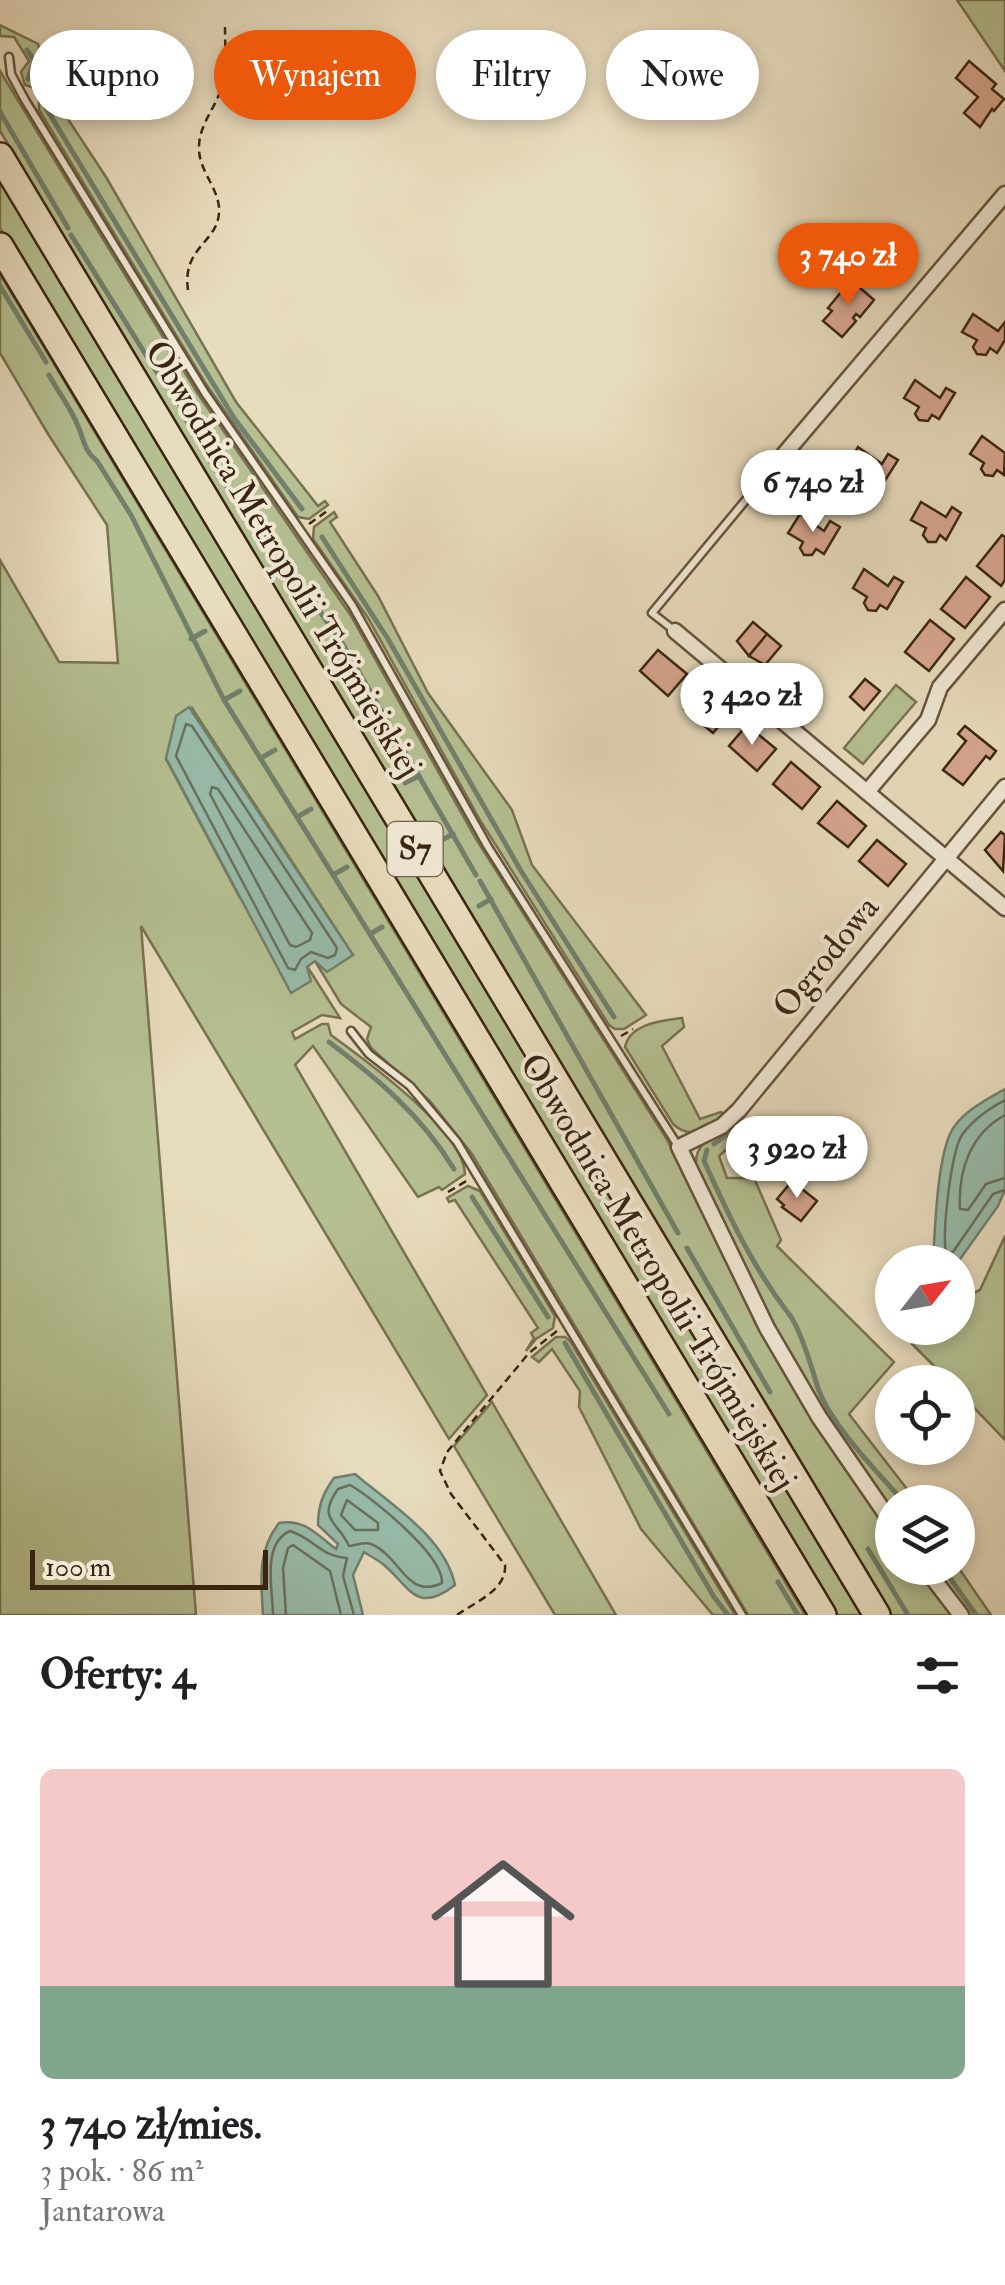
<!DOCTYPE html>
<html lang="pl">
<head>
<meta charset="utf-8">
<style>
	body { margin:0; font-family:"IM FELL Double Pica",serif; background:#f6f6f6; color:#202124; height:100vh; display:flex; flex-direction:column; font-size:38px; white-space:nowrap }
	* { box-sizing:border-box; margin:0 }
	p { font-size:32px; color:#757577 }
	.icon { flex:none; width:55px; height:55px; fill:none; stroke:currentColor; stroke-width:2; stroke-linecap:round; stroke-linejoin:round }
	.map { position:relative; height:1615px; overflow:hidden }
	.sheet { display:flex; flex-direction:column; background:#fff; flex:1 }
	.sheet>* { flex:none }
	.guide { position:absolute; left:30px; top:30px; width:945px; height:90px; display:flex; gap:20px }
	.needle { width:65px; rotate:59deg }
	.fabs { position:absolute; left:875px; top:1245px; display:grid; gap:20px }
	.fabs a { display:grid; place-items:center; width:100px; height:100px; border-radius:50%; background:#fff; box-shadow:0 5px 15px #0003; font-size:50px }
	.scale { position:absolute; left:30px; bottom:25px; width:238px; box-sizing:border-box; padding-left:10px; border:5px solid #3a2610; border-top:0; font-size:28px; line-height:35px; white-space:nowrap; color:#3a2610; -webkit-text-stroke:8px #f0e8d5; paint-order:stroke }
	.price { position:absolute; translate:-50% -85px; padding:0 22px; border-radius:35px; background:#fff; color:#222; font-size:32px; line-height:65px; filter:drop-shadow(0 2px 5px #0008) }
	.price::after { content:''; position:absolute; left:50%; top:60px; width:30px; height:22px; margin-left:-15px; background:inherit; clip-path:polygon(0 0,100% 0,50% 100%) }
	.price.current { background:#ea580c; color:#fff }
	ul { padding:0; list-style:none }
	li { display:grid; align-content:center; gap:20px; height:530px; padding:0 40px }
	li span { display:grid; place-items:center; height:310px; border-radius:15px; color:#555 }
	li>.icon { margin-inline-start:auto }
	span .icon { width:180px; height:180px; fill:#fffc; stroke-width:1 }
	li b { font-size:42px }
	h2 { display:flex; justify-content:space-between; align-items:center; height:120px; padding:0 40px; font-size:42px }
	.tag { padding:0 35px; border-radius:45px; background:#fff; box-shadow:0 5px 15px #0003; font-size:35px; line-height:90px }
	.tag.current { background:#ea580c; color:#fff }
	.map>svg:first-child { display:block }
	.green { fill:#b5c092; stroke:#787351; stroke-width:2.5 }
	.water { fill:#98bcab; stroke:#72806d; stroke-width:2.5 }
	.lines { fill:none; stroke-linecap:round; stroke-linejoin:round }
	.shore { stroke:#69715e; stroke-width:2.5 }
	.stream { stroke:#72806d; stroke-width:5 }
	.building { fill:#d7a690; stroke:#3a2610; stroke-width:2.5 }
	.lane-casing { stroke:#66543c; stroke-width:11 }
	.street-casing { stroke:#66543c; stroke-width:19 }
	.highway-casing { stroke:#3a2610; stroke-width:30 }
	.path { stroke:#3a2610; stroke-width:2.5; stroke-dasharray:8 5; stroke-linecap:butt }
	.lane { stroke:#f0e8d5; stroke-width:6 }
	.street { stroke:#f0e8d5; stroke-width:14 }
	.highway { stroke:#e8dcbe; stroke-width:25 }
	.labels { text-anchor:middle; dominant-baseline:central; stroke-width:8; stroke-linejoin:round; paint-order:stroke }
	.shield { fill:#f0e8d5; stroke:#71604b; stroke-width:2.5 }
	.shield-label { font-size:32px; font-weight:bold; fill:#3a2610 }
	.street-label { font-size:35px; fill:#3a2610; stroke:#f0e8d5 }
</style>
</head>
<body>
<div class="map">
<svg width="1005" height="1615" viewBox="0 0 1005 1615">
	<rect width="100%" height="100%" fill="#e8dcbe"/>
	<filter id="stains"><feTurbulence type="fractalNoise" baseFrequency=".002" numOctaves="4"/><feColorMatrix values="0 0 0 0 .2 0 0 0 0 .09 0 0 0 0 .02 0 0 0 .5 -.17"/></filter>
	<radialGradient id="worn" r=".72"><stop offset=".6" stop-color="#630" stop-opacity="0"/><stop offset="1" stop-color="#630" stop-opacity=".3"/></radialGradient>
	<g class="green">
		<path d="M957,0H1005V71Z"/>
		<path d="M0,25L38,44L47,74L53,71L56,75L34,88L25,85L21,72L29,61L14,37L0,36Z"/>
		<path d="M0,71L198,394L351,616L476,839L666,1138L793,1388L838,1458L892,1534V1568H918L953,1615H891L889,1611L0,131Z"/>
		<path d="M61,83L63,87L54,93L56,101L106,177L236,402L318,506L325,501L328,505L309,519L298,517L204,381L39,110V97Z"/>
		<path d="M0,177L863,1615H833L0,228Z"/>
		<path d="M0,274L805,1615H748L472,1154L430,1101L371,1048L367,1039L371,1027L341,1004L315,961L327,971L353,955L192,708L166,759L240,898L307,966L340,1018L322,1015L292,1032L295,1039L322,1024H328L331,1035C364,1059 464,1131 465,1174L442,1190L439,1187L418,1197L313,1046L295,1065L487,1395L449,1439L141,926L196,1615H0V560L59,662L118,663L107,525L48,434L0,353Z"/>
		<path d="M334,512L337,517L330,522L378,596L428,693L512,810L532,865L646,1015L624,1029H615L609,1025L480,820L368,618L313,539L314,527Z"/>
		<path d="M896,685L916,702L863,764L844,748Z"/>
		<path d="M682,1018L684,1027L662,1046L700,1119L721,1112L726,1118C707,1128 691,1141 673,1124L625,1047C630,1023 662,1021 682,1018Z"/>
		<path d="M731,1124L741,1136L719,1156L727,1178H754L781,1240L777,1246L894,1362L849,1414L917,1502H892V1512L825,1414L774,1327L696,1164C695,1142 715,1135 731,1124Z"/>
		<path d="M468,1186L480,1191L555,1316L553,1328L536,1339L526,1351L534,1338L531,1333L538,1328L455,1200L449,1202L447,1198Z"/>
		<path d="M1005,1236V1440L958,1391V1382H950L912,1344L927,1328H958V1300L980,1290Z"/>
		<path d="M556,1337H565L570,1341L735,1615H713L641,1529L579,1407L580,1391L552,1349L539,1362L532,1357Z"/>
		<path d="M492,1402L496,1409L616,1615H555L454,1446Z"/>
		<path d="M958,1567L991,1615H969L934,1568Z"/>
	</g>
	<g class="water">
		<path d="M189,707L353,955L327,972L315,961L307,967L311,981L291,993L166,758L176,716Z"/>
		<path d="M1005,1089V1190L998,1206L958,1262H933C935,1229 937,1163 950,1134C959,1113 986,1100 1005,1089Z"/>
		<path d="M355,1474C390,1504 445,1537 455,1585C416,1615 410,1587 384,1565C378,1560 370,1556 364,1552L353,1575L363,1615H263C261,1581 257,1551 279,1523C304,1518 317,1535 336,1549L338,1544L318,1525C318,1506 323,1493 334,1478Z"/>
	</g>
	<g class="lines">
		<g class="shore">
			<path d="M186,724L192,726L337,948L335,955L328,958L311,952L301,959L295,970L288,968L176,756Z"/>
			<path d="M212,787L218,789L312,933L310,940L296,947L290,945L210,794Z"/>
			<path d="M1005,1100C988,1109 973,1119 962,1135C951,1152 942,1233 946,1253L953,1252L993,1194L1005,1190"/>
			<path d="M1005,1115C970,1134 958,1171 960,1209L968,1210L986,1184L1005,1178"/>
			<path d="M350,1485C373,1498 444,1556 442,1583C406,1600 402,1557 371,1544C363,1541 356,1546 349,1546C338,1521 316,1520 338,1489Z"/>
			<path d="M347,1500L378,1523V1530H355L341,1515Z"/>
			<path d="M273,1615C273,1590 261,1544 290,1531C315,1539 319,1556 347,1558L343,1576L354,1615"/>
			<path d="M286,1615L283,1568L288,1548L293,1545L330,1571L341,1615"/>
		</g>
		<g class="stream">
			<path d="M27,50L34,60L28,79"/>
			<path d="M46,108L234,418L302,509"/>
			<path d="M0,112L68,228"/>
			<path d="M71,235L161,379C177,391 178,403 186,419C197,442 226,491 246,506"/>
			<path d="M0,286L46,362"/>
			<path d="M49,375C58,392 71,408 78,426C84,440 84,451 97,461L131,515L224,700L669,1414"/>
			<path d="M251,513L344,646L476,875"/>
			<path d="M322,537L388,639L521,871L614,1017"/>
			<path d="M293,597L306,589"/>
			<path d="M191,639L205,631"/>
			<path d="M332,661L346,653"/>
			<path d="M224,700L240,691"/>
			<path d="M367,720L381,711"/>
			<path d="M261,758L275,750"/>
			<path d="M405,783L419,776"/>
			<path d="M297,817L311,809"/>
			<path d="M440,841L453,834"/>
			<path d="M333,875L347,867"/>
			<path d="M480,881L678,1233"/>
			<path d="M479,906L491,899"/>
			<path d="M370,934L382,927"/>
			<path d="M329,1042C378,1079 421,1115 454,1169"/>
			<path d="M714,1144L726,1135"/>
			<path d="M707,1150L704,1161C729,1216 753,1268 789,1314C800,1328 812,1368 817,1385C828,1422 878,1473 904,1502"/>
			<path d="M472,1197L548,1317"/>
			<path d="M687,1248L770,1392"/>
			<path d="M565,1343L714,1597L728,1615"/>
			<path d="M868,1549L908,1615"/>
			<path d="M943,1568L976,1615"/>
			<path d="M778,1582L798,1615"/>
		</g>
	</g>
	<g class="building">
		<path d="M969,61L996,84L992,89L1004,99L994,111L992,109L980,127L964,113L978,97L956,78Z"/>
		<path d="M851,280L874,300L860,317L856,314L853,318L856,321L842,337L823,321L832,311L828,308Z"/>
		<path d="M973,314L998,331L1005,322V340L997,353L990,348L986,355L977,354L973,347L977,340L962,332Z"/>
		<path d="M915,380L940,398L946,388L955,393L939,419L932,415L928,421L919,420L915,414L919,407L904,398Z"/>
		<path d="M982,436L1005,453L1004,475L997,470L993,476L985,475L981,469L984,463L970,454Z"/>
		<path d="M858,447L882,464L888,454L898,460L881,487L874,482L870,488H862L857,481L861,475L847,466Z"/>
		<path d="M921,502L946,517L952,507L961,513L946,540L940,535L936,542H928L923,535L926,528L911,520Z"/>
		<path d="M800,514L824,531L830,521L840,527L824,554L816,549L812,555H804L800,548L803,542L788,533Z"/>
		<path d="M1002,535L1005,537V580L1001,586L977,566Z"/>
		<path d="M864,569L888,586L894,577L903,582L887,609L880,605L876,611L868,610L864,603L867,597L853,588Z"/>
		<path d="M966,577L990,597L965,628L941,609Z"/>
		<path d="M930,620L954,639L929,671L905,652Z"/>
		<path d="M753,622L767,634L749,656L737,641Z"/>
		<path d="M767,634L781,646L765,665L749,656Z"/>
		<path d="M658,650L687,674L668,696L640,671Z"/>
		<path d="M865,679L880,691L864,710L850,697Z"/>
		<path d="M702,687L731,712L713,733L684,709Z"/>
		<path d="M747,725L776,749L757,771L729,746Z"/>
		<path d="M965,726L996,751L990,759L986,756L963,785L943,770L966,741L958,734Z"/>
		<path d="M791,762L820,787L802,809L773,784Z"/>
		<path d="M837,801L866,826L848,847L818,823Z"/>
		<path d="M1001,832L1005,835L1003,871L985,850Z"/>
		<path d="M877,840L906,864L888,886L859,861Z"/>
		<path d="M792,1181L817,1201L801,1221L782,1207L784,1205L777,1199Z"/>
	</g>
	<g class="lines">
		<defs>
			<g id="lane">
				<path d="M9,57L11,74L25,100L205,393L352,605L488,847L678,1146"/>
				<path d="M675,631L652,613L769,472"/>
				<path d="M351,1031L369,1054L410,1086L457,1142L742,1615"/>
			</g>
			<g id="street">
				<path d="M770,471L1005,194"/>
				<path d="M675,631L1005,908"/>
				<path d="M867,792L928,720L940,687L1005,610"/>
				<path d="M892,1523L819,1417L767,1328L679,1147L722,1126L739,1110L1005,787"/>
				<path d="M925,1568L961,1615"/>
			</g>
			<g id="highway">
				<path d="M0,156L877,1615"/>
				<path d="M0,246L823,1615"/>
			</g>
		</defs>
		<use href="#lane" class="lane-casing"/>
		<use href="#street" class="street-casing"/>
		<use href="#highway" class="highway-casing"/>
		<g class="path">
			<path d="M35,94L45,87"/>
			<path d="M188,290C182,247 217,243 219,213C221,190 198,171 199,147C199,128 211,113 218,97C228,76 225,50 225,27"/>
			<path d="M309,524L327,511"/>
			<path d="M621,1036L633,1029"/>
			<path d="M448,1192L468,1180"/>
			<path d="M457,1615C475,1602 507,1590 505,1565L451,1494L440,1471L447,1452L529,1353L557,1331"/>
		</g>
		<use href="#lane" class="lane"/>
		<use href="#street" class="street"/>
		<use href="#highway" class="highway"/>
	</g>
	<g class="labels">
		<rect class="shield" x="387.5" y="822" width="55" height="54" rx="8"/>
		<g class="shield-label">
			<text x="415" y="849">S7</text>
		</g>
		<g class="street-label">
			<text transform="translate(283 559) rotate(59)">Obwodnica Metropolii Trójmiejskiej</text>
			<text transform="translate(826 957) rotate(-51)">Ogrodowa</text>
			<text transform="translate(658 1272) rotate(59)">Obwodnica Metropolii Trójmiejskiej</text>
		</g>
	</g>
	<rect width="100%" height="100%" filter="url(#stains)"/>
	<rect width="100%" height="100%" fill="url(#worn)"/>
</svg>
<div class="fabs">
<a><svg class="needle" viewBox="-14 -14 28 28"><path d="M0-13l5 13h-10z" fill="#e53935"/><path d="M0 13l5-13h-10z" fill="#757577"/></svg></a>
<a><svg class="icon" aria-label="locate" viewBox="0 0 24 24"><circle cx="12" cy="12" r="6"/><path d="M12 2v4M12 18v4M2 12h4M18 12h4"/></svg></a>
<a><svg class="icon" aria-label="layers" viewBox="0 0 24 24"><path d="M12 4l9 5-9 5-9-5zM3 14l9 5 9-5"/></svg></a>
</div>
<div class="scale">100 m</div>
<b class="price current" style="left:848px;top:308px">3 740 zł</b>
<b class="price" style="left:813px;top:535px">6 740 zł</b>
<b class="price" style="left:752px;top:748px">3 420 zł</b>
<b class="price" style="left:797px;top:1201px">3 920 zł</b>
<div class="guide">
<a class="tag">Kupno</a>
<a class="tag current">Wynajem</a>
<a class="tag">Filtry</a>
<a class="tag">Nowe</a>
</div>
</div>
<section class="sheet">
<h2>Oferty: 4<svg class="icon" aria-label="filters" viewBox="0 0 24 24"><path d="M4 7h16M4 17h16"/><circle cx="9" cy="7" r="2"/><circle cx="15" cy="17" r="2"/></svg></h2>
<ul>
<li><span style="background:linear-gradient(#f6c9c9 70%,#7fa58c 0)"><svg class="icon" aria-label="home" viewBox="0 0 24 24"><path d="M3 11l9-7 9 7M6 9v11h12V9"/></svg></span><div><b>3 740 zł/mies.</b><p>3 pok. · 86 m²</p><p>Jantarowa</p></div></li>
</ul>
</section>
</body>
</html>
